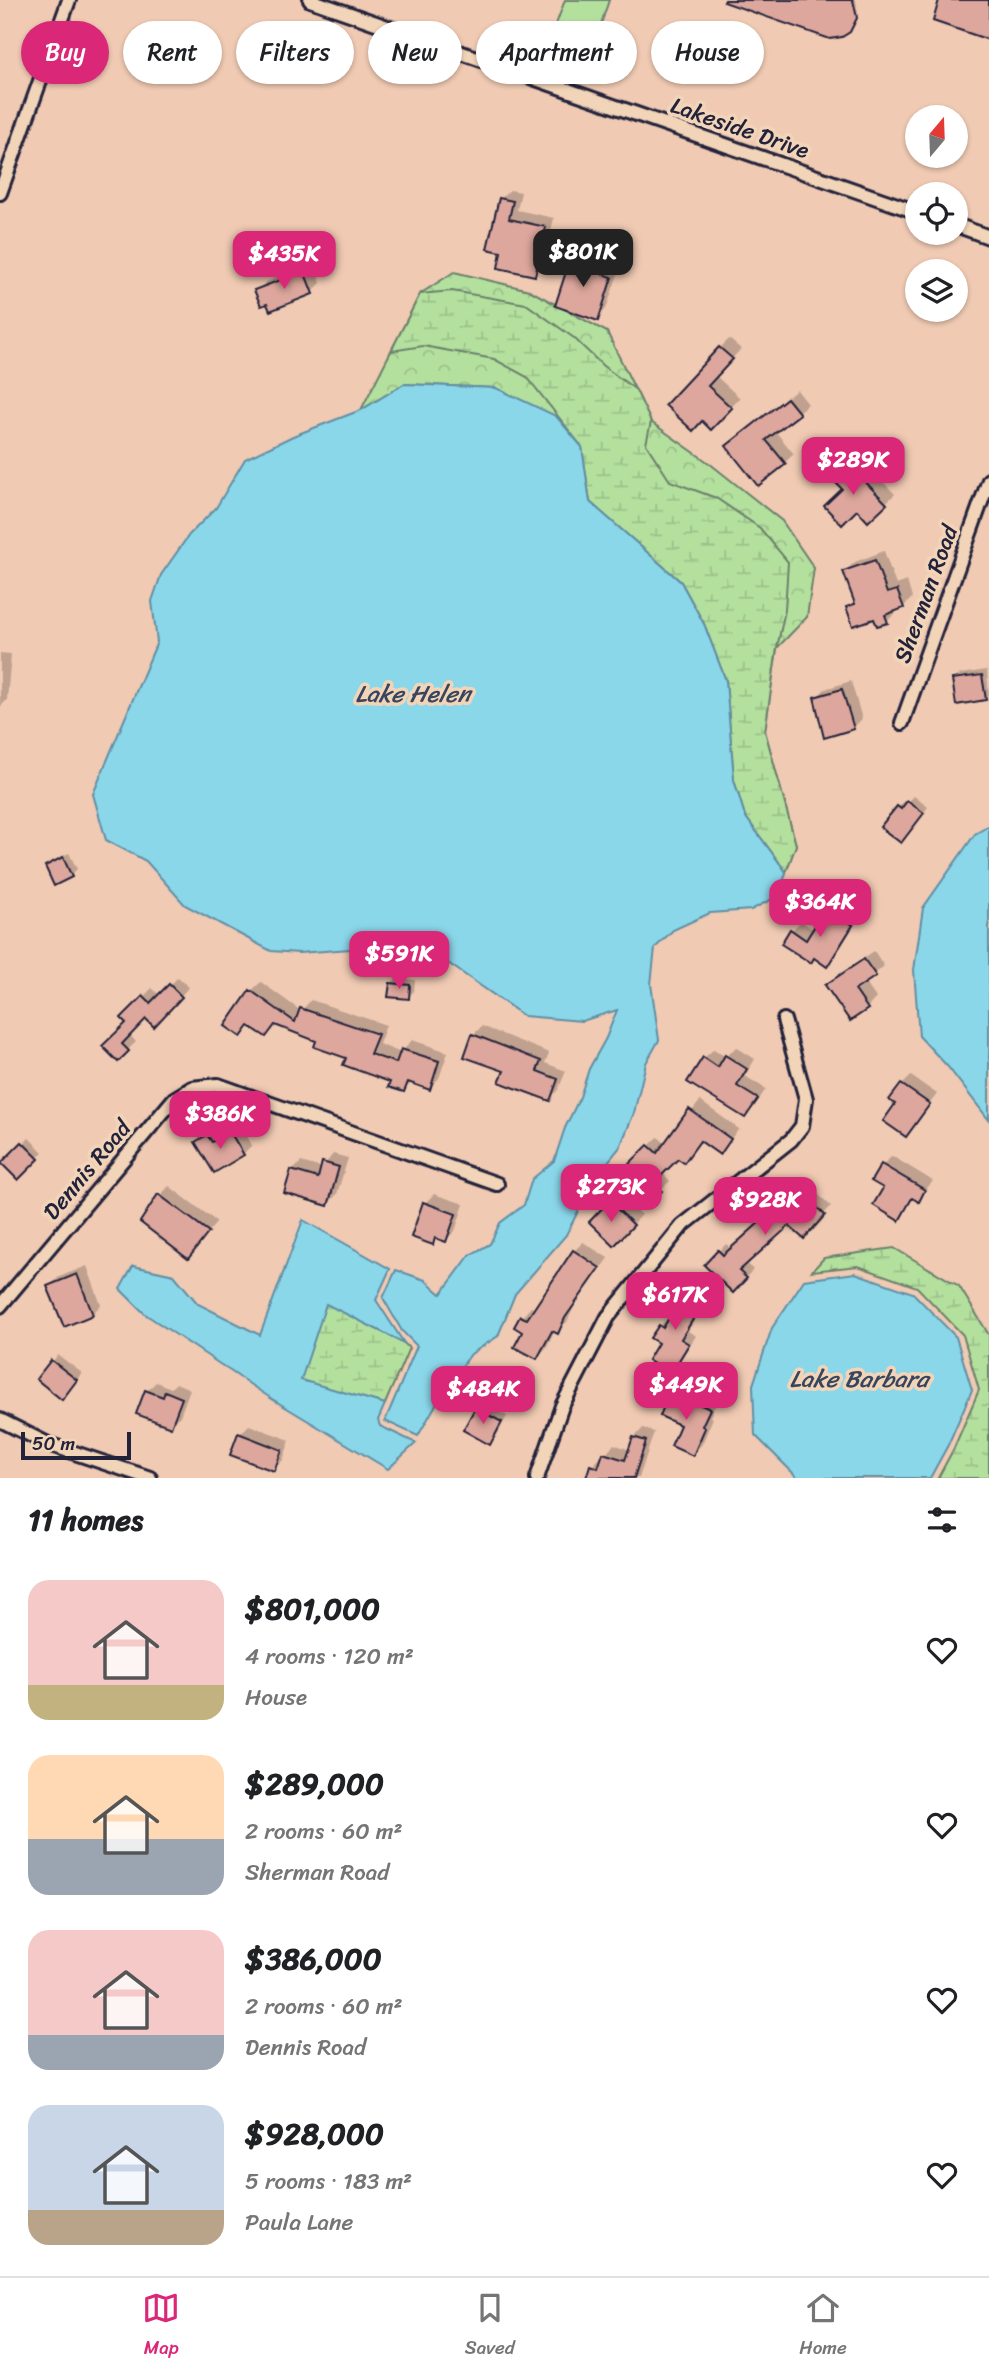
<!DOCTYPE html>
<html lang="en">
<head>
<meta charset="utf-8">
<style>
	body { margin:0; font-family:Sriracha,sans-serif; background:#f6f6f6; color:#202124; height:100vh; display:flex; flex-direction:column; font-size:26px; white-space:nowrap }
	* { box-sizing:border-box; margin:0 }
	p { font-size:23px; color:#757577 }
	.icon { flex:none; width:38px; height:38px; fill:none; stroke:currentColor; stroke-width:2; stroke-linecap:round; stroke-linejoin:round }
	.map { position:relative; height:1478px; overflow:hidden }
	.details { display:flex; flex-direction:column; background:#fff; flex:1 }
	.details>* { flex:none }
	.guide { position:absolute; left:21px; top:21px; width:948px; height:63px; display:flex; gap:14px }
	.needle { width:46px; rotate:19deg }
	.buttons { position:absolute; left:905px; top:105px; display:grid; gap:14px }
	.buttons a { display:grid; place-items:center; width:63px; height:63px; border-radius:50%; background:#fff; box-shadow:0 2px 5px #0004; font-size:35px }
	.scale { position:absolute; left:21px; bottom:18px; width:110px; box-sizing:border-box; padding-left:7px; border:4px solid #22223b; border-top:0; font-size:19px; line-height:24px; white-space:nowrap; color:#22223b; -webkit-text-stroke:5px #f2d4b8; paint-order:stroke }
	.price { position:absolute; translate:-50% -60px; padding:0 16px; border-radius:14px; background:#db2777; color:#fff; font-size:23px; line-height:46px; filter:drop-shadow(0 2px 4px #0008) }
	.price::after { content:''; position:absolute; left:50%; top:42px; width:21px; height:16px; margin-left:-10px; background:inherit; clip-path:polygon(0 0,100% 0,50% 100%) }
	.price.on { background:#222; color:#fff }
	ul { padding:0; list-style:none }
	li { display:flex; align-items:center; gap:21px; height:175px; padding:0 28px }
	li span { display:grid; place-items:center; flex:none; width:196px; height:140px; border-radius:21px; color:#555 }
	li>.icon { margin-inline-start:auto }
	span .icon { width:84px; height:84px; fill:#fffc; stroke-width:1 }
	li b { font-size:30px }
	h2 { display:flex; justify-content:space-between; align-items:center; height:84px; padding:0 28px; font-size:30px }
	.tag { padding:0 24px; border-radius:32px; background:#fff; box-shadow:0 2px 5px #0004; font-size:24px; line-height:63px }
	.tag.on { background:#db2777; color:#fff }
	.tab-bar { display:flex; justify-content:space-around; align-items:center; height:98px; border-top:2px solid #e0e0e0; background:#fff; font-size:19px; color:#757577 }
	.tab-bar a { display:grid; justify-items:center; gap:4px }
	.tab-bar .on { color:#db2777 }
	.map>svg:first-child { display:block }
	.forest { fill:url(#forest-crowns); stroke:#6b816c; stroke-width:2 }
	.wetland { fill:url(#wetland-marsh); stroke:#6b816c; stroke-width:2 }
	.pitch { fill:#b4e09e; stroke:#6b816c; stroke-width:2 }
	.water { fill:#8bd7ea; stroke:#618fa4; stroke-width:2 }
	.shadow { fill:#0003 }
	.building { fill:#dda79d; stroke:#22223b; stroke-width:2 }
	.lines { fill:none; stroke-linecap:round; stroke-linejoin:round }
	.street-casing { stroke:#22223b; stroke-width:18 }
	.street { stroke:#f2d4b8; stroke-width:12 }
	.labels { text-anchor:middle; dominant-baseline:central; stroke-width:7; stroke-linejoin:round; paint-order:stroke }
	.street-label { font-size:23px; fill:#22223b; stroke:#f2d4b8 }
	.water-label { font-size:24px; font-style:italic; fill:#37465e; stroke:#f2d4b8 }
</style>
</head>
<body>
<div class="map">
<svg width="989" height="1478" viewBox="0 0 989 1478">
	<defs>
		<pattern id="forest-crowns" width="20" height="18" patternUnits="userSpaceOnUse" patternTransform="scale(1.75)"><rect width="20" height="18" fill="#b4e09e"/><path d="M2 6a3 3 0 1 1 6 0M12 15a3 3 0 1 1 6 0" fill="none" stroke="#9ac089"/></pattern>
		<pattern id="wetland-marsh" width="20" height="14" patternUnits="userSpaceOnUse" patternTransform="scale(1.75)"><rect width="20" height="14" fill="#b4e09e"/><path d="M1 5h8M5 5V1M11 12h8M15 12V8" fill="none" stroke="#9ac089"/></pattern>
	</defs>
	<rect width="100%" height="100%" fill="#f0cab3"/>
	<filter id="ink" filterUnits="userSpaceOnUse"><feTurbulence type="fractalNoise" baseFrequency=".0143" numOctaves="2"/><feDisplacementMap in="SourceGraphic" scale="14" xChannelSelector="R" yChannelSelector="G"/><feConvolveMatrix kernelMatrix="1 2 1 2 8 2 1 2 1" color-interpolation-filters="sRGB"/></filter>
	<g filter="url(#ink)">
		<path class="forest" d="M454,272L529,290L607,332L651,422L709,463L782,521L814,568L807,617L777,648L765,731L796,845L786,872L681,582L590,502L496,388L404,384L361,410L420,294Z"/>
		<g class="wetland">
			<path d="M452,291L526,304L574,338L603,366L636,390L651,422L646,444L670,481L716,498L760,528L788,562L785,610L777,648L765,731L796,845L786,872L745,816L734,780L726,681L704,624L681,582L590,502L582,447L527,377L494,359L423,346L391,351L420,294Z"/>
			<path d="M894,1248L959,1286L989,1335V1476L986,1478H938L954,1448L979,1390L963,1335L917,1287L858,1266L812,1271L824,1258Z"/>
			<path d="M326,1303L404,1343L409,1348L385,1404L300,1381Z"/>
		</g>
		<path class="pitch" d="M565,0H609L591,54L551,38Z"/>
		<g class="water">
			<path d="M404,384L496,388L556,416L582,447L590,502L681,582L704,624L726,681L734,780L745,816L786,872L780,895L751,910L710,913L673,930L655,948L651,984L659,1040L646,1063L634,1113L620,1147L595,1178L566,1235L515,1294L498,1336L471,1354L442,1394L418,1436L385,1421L417,1346L402,1331L383,1298L396,1270L425,1280L441,1294L470,1255L490,1244L500,1223L524,1205L532,1179L554,1161L565,1128L580,1097L589,1069L606,1038L617,1010L582,1021L524,1016L435,954L391,966L350,949L299,953L271,951L185,905L146,861L106,840L93,794L157,642L152,601L161,575L189,535L216,508L245,459L293,436L361,410Z"/>
			<path d="M989,826V1120L948,1067L919,1036L914,970L923,908L975,834Z"/>
			<path d="M303,1220L390,1269L376,1300L404,1343L326,1304L301,1380L385,1404L378,1420L380,1426L416,1443L388,1469L272,1399L145,1314L120,1289L133,1266L174,1275L198,1304L260,1335Z"/>
			<path d="M855,1273L913,1293L956,1337L972,1390L948,1445L930,1478H798L755,1435L753,1385L772,1328L804,1280Z"/>
		</g>
		<g class="shadow">
			<path d="M724,0H856L858,15L852,28L830,37Z"/>
			<path d="M510,190L521,192L517,210L554,218L543,265L534,274L503,250L500,199Z"/>
			<path d="M583,245L603,252L600,261L620,268L606,309L597,319L574,254Z"/>
			<path d="M313,263L321,283L312,292L256,291L266,282Z"/>
			<path d="M729,339L741,349L716,376L740,398L720,419H702L693,429L720,348Z"/>
			<path d="M797,390L808,404L775,431L794,454L784,463L738,437Z"/>
			<path d="M856,454L895,494L869,519L833,477Z"/>
			<path d="M884,551L896,585L907,581L912,598L903,607L896,609L897,612L887,621L848,607L856,600L845,571L855,562Z"/>
			<path d="M0,653L11,654L7,700L0,707Z"/>
			<path d="M987,670L989,695L985,699L954,680L960,674Z"/>
			<path d="M851,681L862,719L853,728L816,698L825,689Z"/>
			<path d="M914,796L928,807L906,835L883,827L904,801L907,803Z"/>
			<path d="M69,853L77,869L71,875L55,883L47,867L53,861Z"/>
			<path d="M836,900L861,915L836,955L827,964L791,931L801,921L814,930L827,909Z"/>
			<path d="M874,951L884,966L865,982L876,998L867,1008L828,985L837,976Z"/>
			<path d="M178,977L189,987L154,1024L146,1017L129,1034L136,1042L118,1059L105,1046L128,1023L123,1018L152,988L160,996Z"/>
			<path d="M397,978L415,980L414,991L408,997L391,984Z"/>
			<path d="M261,982L301,1011L311,1000L386,1025L379,1044L401,1053L412,1040L448,1052L439,1078L430,1088L412,1082L404,1090L392,1081L319,1040L276,1024L266,1035L251,1025L241,1035L251,991Z"/>
			<path d="M482,1026L549,1053L545,1063L566,1071L558,1090L550,1099L506,1069L473,1035Z"/>
			<path d="M736,1047L755,1059L745,1076L766,1089L754,1107L745,1116L704,1058L714,1049L726,1057Z"/>
			<path d="M911,1076L937,1094L906,1135L897,1103L902,1085Z"/>
			<path d="M700,1101L739,1129L719,1153L702,1140L684,1161L678,1157L662,1172L670,1181L651,1199L623,1172L658,1137L666,1144Z"/>
			<path d="M240,1124L252,1145L243,1154L197,1143L217,1127L221,1134Z"/>
			<path d="M29,1138L43,1152L18,1177L4,1163Z"/>
			<path d="M333,1154L348,1158L337,1194L328,1204L292,1171L301,1162L322,1168Z"/>
			<path d="M892,1156L933,1181L918,1199L915,1197L898,1219L885,1187L883,1165Z"/>
			<path d="M802,1180L831,1206L811,1229L789,1223L746,1262L753,1270L733,1291L706,1265L726,1244L732,1249L776,1209Z"/>
			<path d="M169,1186L217,1222L188,1256L150,1207Z"/>
			<path d="M620,1193L642,1215L614,1244L591,1221Z"/>
			<path d="M434,1194L464,1204L455,1231L446,1240L438,1238L432,1243L425,1203Z"/>
			<path d="M583,1242L608,1258L574,1307L567,1322L557,1331L555,1330L546,1348L537,1357L525,1331L517,1326L522,1317L531,1307L536,1310L574,1251Z"/>
			<path d="M87,1266L101,1305L92,1314L49,1286L59,1277Z"/>
			<path d="M697,1280L713,1289L688,1331L696,1336L677,1365L669,1373L660,1326L668,1318L670,1320L690,1288Z"/>
			<path d="M58,1355L82,1373L68,1392L38,1379Z"/>
			<path d="M156,1382L171,1388L176,1383L190,1389L180,1416L171,1425L147,1391Z"/>
			<path d="M681,1383L718,1399L710,1417L713,1418L702,1444L693,1454L671,1392Z"/>
			<path d="M482,1403L507,1416L496,1437L490,1443L465,1430L476,1409Z"/>
			<path d="M249,1425L290,1440L283,1460L274,1469L240,1434Z"/>
			<path d="M643,1428L654,1432L639,1478H595L588,1476L592,1466L601,1457H604L614,1444L630,1450L634,1438Z"/>
		</g>
		<g class="building">
			<path d="M725,0H853L857,18L850,32L842,37L830,39L724,2Z"/>
			<path d="M939,0H989V40L933,21Z"/>
			<path d="M499,198L513,201L509,219L546,227L535,276L498,268L501,252L487,249Z"/>
			<path d="M572,253L595,261L592,270L612,277L598,321L555,306Z"/>
			<path d="M304,271L313,294L270,311L267,304L261,306L254,290Z"/>
			<path d="M719,347L733,359L708,386L732,408L711,430L702,421L693,431L665,405Z"/>
			<path d="M787,398L800,414L766,440L786,464L758,486L726,446Z"/>
			<path d="M846,462L887,504L868,522L857,510L842,525L824,506L842,489L830,477Z"/>
			<path d="M875,560L887,593L897,590L904,608L885,615L888,623L877,626L874,619L853,626L846,607L855,604L843,571Z"/>
			<path d="M982,675L986,700L956,705L952,679Z"/>
			<path d="M842,689L854,729L824,738L814,697Z"/>
			<path d="M907,801L924,813L901,843L880,827L897,806L901,809Z"/>
			<path d="M63,857L72,877L54,886L45,866Z"/>
			<path d="M826,908L853,925L827,967L814,958L811,963L781,944L790,929L806,940Z"/>
			<path d="M864,959L876,976L855,990L868,1009L850,1021L825,985Z"/>
			<path d="M390,983L410,985L409,999L388,997Z"/>
			<path d="M169,984L182,997L154,1027L146,1019L122,1044L129,1051L118,1062L102,1046L126,1023L121,1018L143,996L150,1003Z"/>
			<path d="M250,990L295,1022L300,1008L378,1034L370,1054L396,1063L401,1049L439,1061L430,1090L408,1082L404,1092L388,1087L390,1082L343,1065L346,1058L314,1047L316,1041L275,1025L266,1037L249,1026L241,1037L225,1026Z"/>
			<path d="M472,1034L541,1061L537,1071L558,1079L550,1101L499,1082L504,1071L464,1057Z"/>
			<path d="M725,1055L747,1069L737,1086L758,1099L745,1118L687,1082L703,1057L718,1067Z"/>
			<path d="M901,1084L930,1104L906,1137L883,1121L895,1104L889,1100Z"/>
			<path d="M689,1109L731,1139L720,1155L700,1141L684,1163L678,1159L654,1183L662,1191L651,1202L621,1172L648,1145L657,1153Z"/>
			<path d="M230,1132L244,1155L214,1173L195,1142L207,1135L212,1142Z"/>
			<path d="M22,1142L39,1159L18,1180L1,1163Z"/>
			<path d="M322,1162L339,1167L328,1206L284,1193L291,1170L318,1178Z"/>
			<path d="M881,1164L925,1190L919,1202L912,1198L899,1221L873,1205L883,1188L871,1181Z"/>
			<path d="M794,1186L825,1215L804,1239L789,1226L739,1271L747,1278L733,1293L704,1265L718,1250L723,1255L771,1212Z"/>
			<path d="M158,1194L209,1232L188,1259L140,1222Z"/>
			<path d="M609,1201L634,1225L614,1246L589,1222Z"/>
			<path d="M423,1202L456,1214L446,1242L435,1238L433,1245L411,1237Z"/>
			<path d="M573,1250L600,1268L565,1318L558,1334L552,1331L537,1359L514,1347L522,1332L514,1327L520,1316L527,1319Z"/>
			<path d="M77,1274L93,1315L64,1327L47,1286Z"/>
			<path d="M688,1287L706,1298L681,1339L689,1344L670,1375L648,1360L658,1343L650,1338L659,1325L663,1328Z"/>
			<path d="M51,1360L77,1380L62,1400L36,1379Z"/>
			<path d="M145,1390L163,1397L165,1391L182,1398L171,1427L136,1414Z"/>
			<path d="M670,1391L710,1409L702,1426L705,1428L693,1456L671,1446L680,1425L660,1416Z"/>
			<path d="M475,1408L502,1422L490,1445L463,1430Z"/>
			<path d="M238,1433L282,1450L274,1471L230,1455Z"/>
			<path d="M633,1437L646,1441L634,1478H586L590,1465L598,1468L603,1453L625,1460Z"/>
		</g>
		<g class="lines">
			<defs>
				<g id="street">
					<path d="M310,0L917,212"/>
					<path d="M0,193L69,0"/>
					<path d="M956,225L989,237"/>
					<path d="M902,723L989,480"/>
					<path d="M0,1306L174,1099L192,1088L218,1085L497,1184"/>
					<path d="M0,1420L48,1444L150,1478"/>
					<path d="M537,1478L562,1406L608,1317L682,1226L791,1140L802,1126L806,1099L784,1020"/>
				</g>
			</defs>
			<use href="#street" class="street-casing"/>
			<use href="#street" class="street"/>
		</g>
	</g>
	<g class="labels">
		<g class="street-label">
			<text transform="translate(740 128) rotate(19)">Lakeside Drive</text>
			<text transform="translate(926 594) rotate(-70)">Sherman Road</text>
			<text transform="translate(87 1170) rotate(-50)">Dennis Road</text>
		</g>
		<g class="water-label">
			<text x="413" y="694">Lake Helen</text>
			<text x="859" y="1379">Lake Barbara</text>
		</g>
	</g>
</svg>
<div class="buttons">
<a><svg class="needle" viewBox="-14 -14 28 28"><path d="M0-13l5 13h-10z" fill="#e53935"/><path d="M0 13l5-13h-10z" fill="#757577"/></svg></a>
<a><svg class="icon" aria-label="locate" viewBox="0 0 24 24"><circle cx="12" cy="12" r="6"/><path d="M12 2v4M12 18v4M2 12h4M18 12h4"/></svg></a>
<a><svg class="icon" aria-label="layers" viewBox="0 0 24 24"><path d="M12 4l9 5-9 5-9-5zM3 14l9 5 9-5"/></svg></a>
</div>
<div class="scale">50 m</div>
<b class="price on" style="left:583px;top:289px">$801K</b>
<b class="price" style="left:284px;top:291px">$435K</b>
<b class="price" style="left:853px;top:497px">$289K</b>
<b class="price" style="left:820px;top:939px">$364K</b>
<b class="price" style="left:399px;top:991px">$591K</b>
<b class="price" style="left:220px;top:1151px">$386K</b>
<b class="price" style="left:611px;top:1224px">$273K</b>
<b class="price" style="left:765px;top:1237px">$928K</b>
<b class="price" style="left:675px;top:1332px">$617K</b>
<b class="price" style="left:686px;top:1422px">$449K</b>
<b class="price" style="left:483px;top:1426px">$484K</b>
<div class="guide">
<a class="tag on">Buy</a>
<a class="tag">Rent</a>
<a class="tag">Filters</a>
<a class="tag">New</a>
<a class="tag">Apartment</a>
<a class="tag">House</a>
</div>
</div>
<section class="details">
<h2>11 homes<svg class="icon" aria-label="filters" viewBox="0 0 24 24"><path d="M4 7h16M4 17h16"/><circle cx="9" cy="7" r="2"/><circle cx="15" cy="17" r="2"/></svg></h2>
<ul>
<li><span style="background:linear-gradient(#f6c9c9 75%,#c2b280 0)"><svg class="icon" aria-label="home" viewBox="0 0 24 24"><path d="M3 11l9-7 9 7M6 9v11h12V9"/></svg></span><div><b>$801,000</b><p>4 rooms · 120 m²</p><p>House</p></div><svg class="icon" aria-label="heart" viewBox="0 0 24 24"><path d="M12 20l-8-8c-3-5 5-10 8-4 3-6 11-1 8 4z"/></svg></li>
<li><span style="background:linear-gradient(#ffd9b3 60%,#9aa5b1 0)"><svg class="icon" aria-label="home" viewBox="0 0 24 24"><path d="M3 11l9-7 9 7M6 9v11h12V9"/></svg></span><div><b>$289,000</b><p>2 rooms · 60 m²</p><p>Sherman Road</p></div><svg class="icon" aria-label="heart" viewBox="0 0 24 24"><path d="M12 20l-8-8c-3-5 5-10 8-4 3-6 11-1 8 4z"/></svg></li>
<li><span style="background:linear-gradient(#f6c9c9 75%,#9aa5b1 0)"><svg class="icon" aria-label="home" viewBox="0 0 24 24"><path d="M3 11l9-7 9 7M6 9v11h12V9"/></svg></span><div><b>$386,000</b><p>2 rooms · 60 m²</p><p>Dennis Road</p></div><svg class="icon" aria-label="heart" viewBox="0 0 24 24"><path d="M12 20l-8-8c-3-5 5-10 8-4 3-6 11-1 8 4z"/></svg></li>
<li><span style="background:linear-gradient(#c9d6e8 75%,#b9a48a 0)"><svg class="icon" aria-label="home" viewBox="0 0 24 24"><path d="M3 11l9-7 9 7M6 9v11h12V9"/></svg></span><div><b>$928,000</b><p>5 rooms · 183 m²</p><p>Paula Lane</p></div><svg class="icon" aria-label="heart" viewBox="0 0 24 24"><path d="M12 20l-8-8c-3-5 5-10 8-4 3-6 11-1 8 4z"/></svg></li>
</ul>
</section>
<nav class="tab-bar">
<a class="on"><svg class="icon" aria-label="map" viewBox="0 0 24 24"><path d="M3 6l6-2 6 2 6-2v14l-6 2-6-2-6 2zM9 4v14M15 6v14"/></svg>Map</a>
<a><svg class="icon" aria-label="saved" viewBox="0 0 24 24"><path d="M7 4h10v16l-5-4-5 4z"/></svg>Saved</a>
<a><svg class="icon" aria-label="home" viewBox="0 0 24 24"><path d="M3 11l9-7 9 7M6 9v11h12V9"/></svg>Home</a>
</nav>
</body>
</html>
